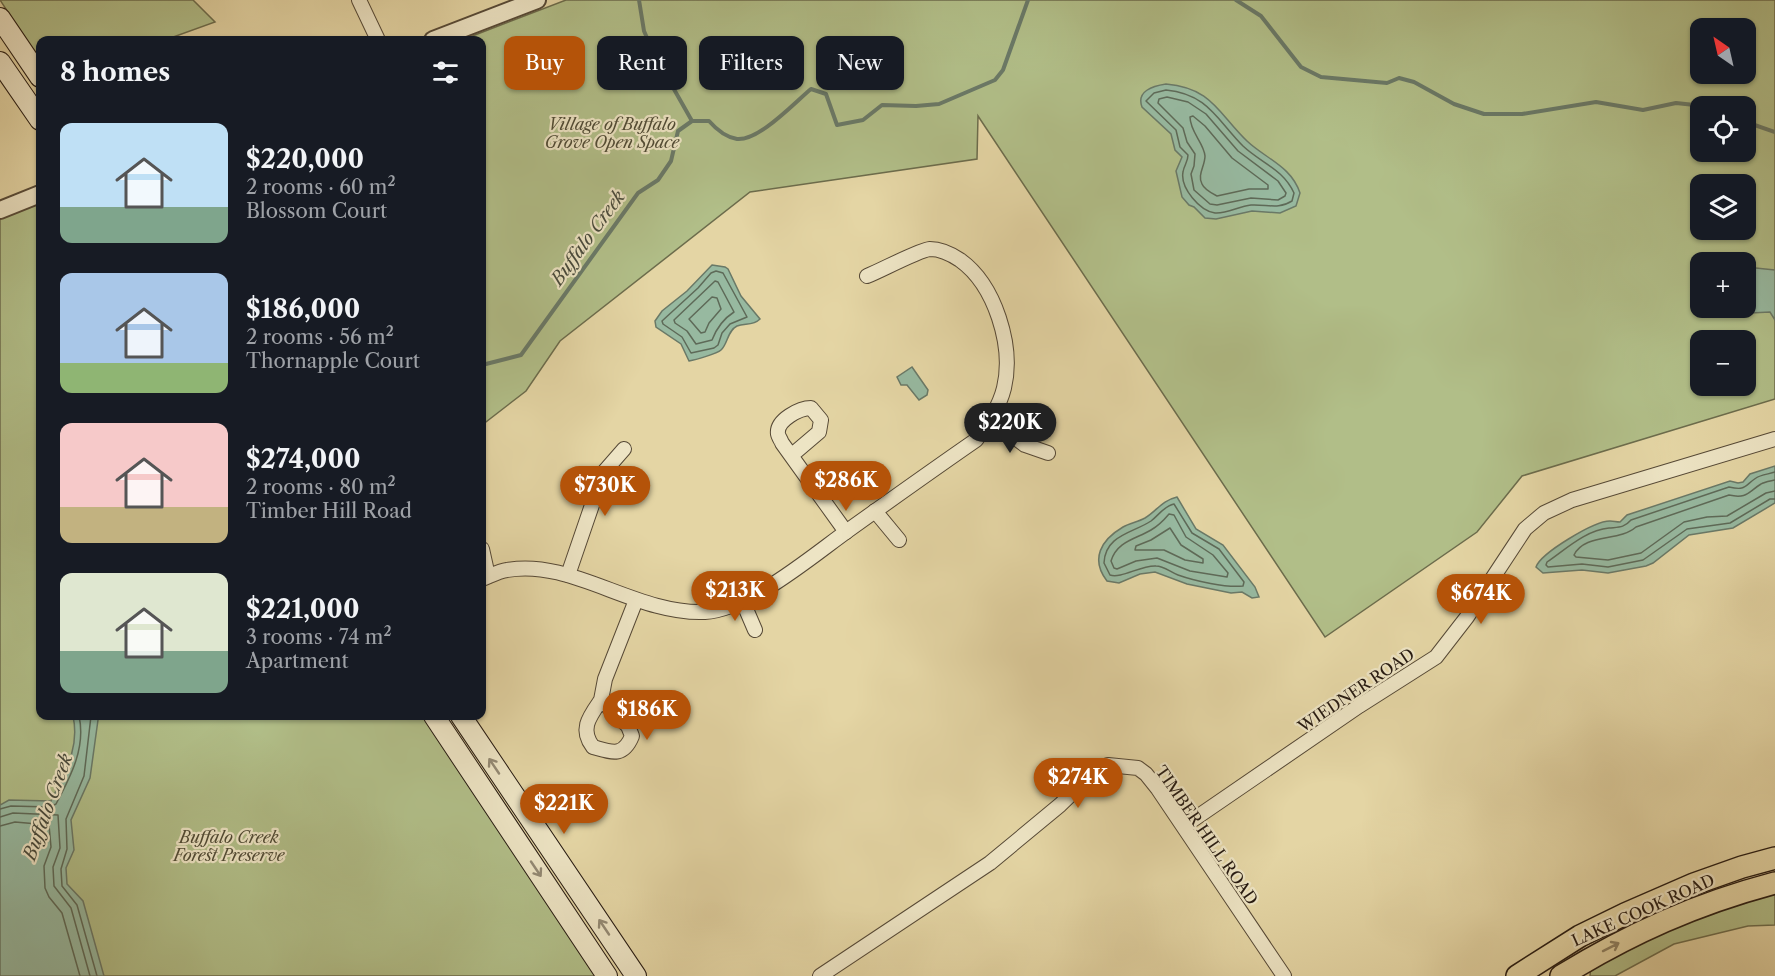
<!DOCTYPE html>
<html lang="en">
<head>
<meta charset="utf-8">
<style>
	body { margin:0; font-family:"Libre Caslon Text",serif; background:#242831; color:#f1f3f6; height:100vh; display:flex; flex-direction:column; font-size:22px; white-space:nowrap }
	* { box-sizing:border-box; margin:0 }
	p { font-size:20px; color:#9ea1a6 }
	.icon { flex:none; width:33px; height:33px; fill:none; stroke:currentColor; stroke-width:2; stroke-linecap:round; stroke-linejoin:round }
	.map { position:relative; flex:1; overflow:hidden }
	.side { position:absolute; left:36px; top:36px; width:450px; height:684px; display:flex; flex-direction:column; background:#171b24; border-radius:12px; box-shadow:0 2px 4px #0004 }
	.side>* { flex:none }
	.guide { position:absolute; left:504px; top:36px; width:570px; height:54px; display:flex; gap:12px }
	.needle { width:39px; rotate:326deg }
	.tools { position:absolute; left:1690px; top:18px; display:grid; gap:12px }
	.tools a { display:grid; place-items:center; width:66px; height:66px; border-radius:12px; background:#171b24; box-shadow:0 2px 4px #0004; font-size:30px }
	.price { position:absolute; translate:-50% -51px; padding:0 14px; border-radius:21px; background:#b45309; color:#fff; font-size:20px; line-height:39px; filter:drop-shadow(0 2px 3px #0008) }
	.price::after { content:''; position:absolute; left:50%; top:36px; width:18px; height:14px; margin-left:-9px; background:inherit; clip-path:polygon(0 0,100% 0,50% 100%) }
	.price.current { background:#222; color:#fff }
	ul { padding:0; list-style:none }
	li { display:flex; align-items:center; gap:18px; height:150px; padding:0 24px }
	li span { display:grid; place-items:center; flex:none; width:168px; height:120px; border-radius:12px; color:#555 }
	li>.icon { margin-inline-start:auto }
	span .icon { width:72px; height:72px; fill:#fffc; stroke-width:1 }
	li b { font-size:26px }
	h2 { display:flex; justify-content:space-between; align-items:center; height:72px; padding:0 24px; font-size:26px }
	.chip { padding:0 21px; border-radius:12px; background:#171b24; box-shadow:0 2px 4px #0004; font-size:21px; line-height:54px }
	.chip.current { background:#b45309; color:#fff }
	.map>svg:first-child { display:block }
	.green { fill:#b1be88; stroke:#6c6c4c; stroke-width:1.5; fill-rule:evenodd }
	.water { fill:#97b9a0; stroke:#6a7967; stroke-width:1.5 }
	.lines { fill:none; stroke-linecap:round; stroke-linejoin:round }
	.shore { stroke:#5e6a58; stroke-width:1.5 }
	.stream { stroke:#6a7967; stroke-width:4 }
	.minor-casing { stroke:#564936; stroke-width:16 }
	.tertiary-casing { stroke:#564936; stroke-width:20 }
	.secondary-casing { stroke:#261a11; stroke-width:22 }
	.primary-casing { stroke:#261a11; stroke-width:24 }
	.minor { stroke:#ede4c4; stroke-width:14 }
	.tertiary { stroke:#ede4c4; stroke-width:16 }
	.secondary { stroke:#ede4c4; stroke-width:20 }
	.primary { stroke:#e4d5a4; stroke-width:21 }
	.oneway { stroke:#938973 }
	.oneway2 { stroke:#8e8162 }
	.labels { text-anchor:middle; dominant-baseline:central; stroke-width:4.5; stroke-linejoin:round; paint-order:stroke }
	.park-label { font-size:16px; font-style:italic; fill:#504b35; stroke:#ede4c4 }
	.street-label { font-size:16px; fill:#261a11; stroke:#ede4c4 }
	.water-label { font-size:18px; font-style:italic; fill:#484a3c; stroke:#ede4c4 }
</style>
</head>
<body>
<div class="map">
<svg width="1775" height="976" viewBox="0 0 1775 976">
	<rect width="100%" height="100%" fill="#e4d5a4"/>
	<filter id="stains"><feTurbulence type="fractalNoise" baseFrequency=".00333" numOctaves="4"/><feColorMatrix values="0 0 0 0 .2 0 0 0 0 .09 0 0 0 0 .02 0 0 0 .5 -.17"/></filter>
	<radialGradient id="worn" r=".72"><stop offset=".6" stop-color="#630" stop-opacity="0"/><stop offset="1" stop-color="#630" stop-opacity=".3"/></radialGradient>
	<g class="green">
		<path d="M0,0H193L215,22L165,40H40V61Z"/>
		<path d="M566,0H1775V399L1522,476L1477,532L1325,637L978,116L977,159L750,192L560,341L526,391L482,425V40H462ZM1701,28H1746V74H1701ZM1701,106H1746V152H1701ZM1701,184H1746V230H1701ZM1701,262H1746V308H1701ZM1701,340H1746V386H1701Z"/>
		<path d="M40,203V716H425L598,976H0V216Z"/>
		<path d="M1775,889V925L1748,926L1674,944L1615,976H1590L1591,964L1627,946Z"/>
	</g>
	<g class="water">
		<path d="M1166,84C1212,88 1218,113 1247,141C1266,159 1291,166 1300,193L1296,206L1280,213L1252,211L1216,219L1205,218L1194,207L1189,205L1182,197L1176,171L1182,157L1175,150L1171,134L1142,107C1136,91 1153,86 1166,84Z"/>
		<path d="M712,265L725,267L728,269L741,296L760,319C753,326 745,323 737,326C727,331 728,344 721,350C717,354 694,360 689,361L681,344L656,327L655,321L662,311L687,291Z"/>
		<path d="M1746,267L1775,270V320L1770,312L1750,313L1730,308H1746Z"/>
		<path d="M912,367L928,390L927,395L919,400L907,385H901L897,377Z"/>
		<path d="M1775,466V503L1733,528L1689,535L1653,563L1646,566L1608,573L1582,570L1543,573L1536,567C1541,553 1594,521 1610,521C1614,521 1616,522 1620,522L1627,515L1730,481L1738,483L1743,482L1750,474Z"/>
		<path d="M1177,497L1196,529L1223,545L1255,587L1259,597L1252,598L1242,592L1231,593L1187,584L1155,572L1140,574L1119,583L1107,581C1090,559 1101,540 1123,527C1130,523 1138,522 1145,518C1158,510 1161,501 1177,497Z"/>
		<path d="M73,716H96L98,720L90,778L71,820L74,850L66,868L67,884L83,901L104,976H0V805L9,800L51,801C65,772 80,748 73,716Z"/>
	</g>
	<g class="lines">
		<g class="shore">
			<path d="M1166,90C1208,94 1217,120 1243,146C1261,163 1283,169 1294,193L1292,201C1278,210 1267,204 1251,205C1239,206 1227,214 1215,213C1200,211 1180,188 1183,172C1184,165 1188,162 1188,155L1180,147L1176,130L1146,101L1154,93Z"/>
			<path d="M1167,97L1188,102L1206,114L1238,151L1278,181L1286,193L1285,196L1278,200L1251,198L1217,205L1210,204L1194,190L1191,174L1194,166L1195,154L1187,142L1183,128L1158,103L1159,99Z"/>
			<path d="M1190,117L1193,116L1205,126L1232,158L1268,185V189H1249L1217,196C1213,194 1204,189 1202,184C1197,175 1205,166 1205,156C1204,143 1190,132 1190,117Z"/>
			<path d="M716,271L723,273L747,317L730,324L722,333L718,345L714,348L691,353L682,337L663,324L662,321L698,288L711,273Z"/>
			<path d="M715,281L718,282L734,312C723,319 717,327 712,340L696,344L687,331L675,323L674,320Z"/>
			<path d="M712,297L717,298L721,309L709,323L705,332L701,333L689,319Z"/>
			<path d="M1775,472C1769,474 1760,475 1756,478C1744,486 1746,491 1729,487L1631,520C1624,528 1619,527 1609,528C1586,530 1566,549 1547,562L1546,565L1548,567L1582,564L1608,567L1643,560L1687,529L1730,523L1770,499H1775"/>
			<path d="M1775,480C1771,481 1764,482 1761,484C1748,492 1747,499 1729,495L1636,527C1619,542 1585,533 1574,555L1576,557L1608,560L1641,553L1684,522L1707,517L1727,516L1766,493L1775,491"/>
			<path d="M1174,504L1192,533L1219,549L1244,582L1243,586C1226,588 1195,581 1178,575C1170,572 1164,566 1156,566C1141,565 1121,579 1110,575L1104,563C1105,535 1133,533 1151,521C1159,515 1164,506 1174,504Z"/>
			<path d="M1169,514L1174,515L1186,537L1213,555L1228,573L1227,577L1190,571L1157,558L1136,561L1117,569L1114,568L1111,561C1117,541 1136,539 1151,530C1158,526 1164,520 1169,514Z"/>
			<path d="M1170,528L1181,545L1203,559V563L1185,560L1164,550H1135L1136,546L1151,540Z"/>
			<path d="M91,716L84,776L66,819L67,849L61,869L62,886L77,905L97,976"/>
			<path d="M0,809L11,806L50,807L56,804C71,776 86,747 79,716"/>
			<path d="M0,817L13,813L58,815L60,848L53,867L54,886L71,908L90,976"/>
			<path d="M0,826L15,822L49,825L51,847L44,866L45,888L49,897L62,913L80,976"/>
		</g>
		<g class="stream">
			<path d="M639,0L644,31L651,47L665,62L671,84L692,121"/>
			<path d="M1236,0L1261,16L1301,67L1321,77L1387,83L1399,78L1414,82L1454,104L1484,114H1522L1596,102L1643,110L1676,103L1704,106"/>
			<path d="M1746,122L1775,132"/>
			<path d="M482,365L521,355L638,193L658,180L671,161L678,131L692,121H709C716,129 725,137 737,139C759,141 794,103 811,89L826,94L837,125L863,120L882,105L916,106L939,104L995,80L1003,70L1028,0"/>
		</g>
		<defs>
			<g id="minor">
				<path d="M359,0L378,40"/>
				<path d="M991,420L1025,445L1048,453"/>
				<path d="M792,455L819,432L821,420L811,408C800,408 776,420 778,434C778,436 782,442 782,443L846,532"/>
				<path d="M875,511L899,540"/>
				<path d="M482,549L488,576"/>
				<path d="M568,575L603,473L624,449"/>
				<path d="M482,579C490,576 499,571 507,570C571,558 636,615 705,612C751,609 812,556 850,529C892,499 934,469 976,440C988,423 999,408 1004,388C1014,346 995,285 960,260C951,254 942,249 930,249C919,250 880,271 867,276"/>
				<path d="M743,602L755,630"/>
				<path d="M601,700C590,716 579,729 593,747C611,752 623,758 632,736L628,726L601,700L605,679L636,600"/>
				<path d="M1184,826L1359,706L1436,657L1467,617L1525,529L1544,513L1572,500L1775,439"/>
				<path d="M820,976L990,863L1060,805L1094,772L1108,765L1138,768L1146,774L1158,789L1284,976"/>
			</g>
			<g id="tertiary">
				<path d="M433,40L537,0"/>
				<path d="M0,210L40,194"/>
			</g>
			<g id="secondary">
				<path d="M0,18L40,77"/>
				<path d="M0,62L40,120"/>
				<path d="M434,716L607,976"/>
				<path d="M461,716L636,976"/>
			</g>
			<g id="primary">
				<path d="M1517,976L1580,936L1625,914L1694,884L1742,867L1775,858"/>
				<path d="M1561,976C1631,933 1696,904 1775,883"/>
			</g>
		</defs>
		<use href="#minor" class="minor-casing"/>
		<use href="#tertiary" class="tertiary-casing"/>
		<use href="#secondary" class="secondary-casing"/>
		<use href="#primary" class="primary-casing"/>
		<use href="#minor" class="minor"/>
		<use href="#tertiary" class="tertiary"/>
		<use href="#secondary" class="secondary"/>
		<use href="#primary" class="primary"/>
	</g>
	<defs><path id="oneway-shaft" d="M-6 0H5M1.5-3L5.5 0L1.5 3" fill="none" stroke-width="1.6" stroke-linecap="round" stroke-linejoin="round" transform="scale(1.5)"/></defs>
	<g class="oneway">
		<use href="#oneway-shaft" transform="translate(494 766) rotate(-124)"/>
		<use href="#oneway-shaft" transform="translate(536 869) rotate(56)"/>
		<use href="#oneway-shaft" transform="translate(604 927) rotate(-124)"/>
	</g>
	<use class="oneway2" href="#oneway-shaft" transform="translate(1611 947) rotate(-27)"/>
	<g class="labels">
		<g class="park-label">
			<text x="612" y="124">Village of Buffalo<tspan x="612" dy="18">Grove Open Space</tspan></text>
			<text x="229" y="837">Buffalo Creek<tspan x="229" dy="18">Forest Preserve</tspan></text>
		</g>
		<g class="street-label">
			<text transform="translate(1356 690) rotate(-34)">WIEDNER ROAD</text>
			<text transform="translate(1207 835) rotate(55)">TIMBER HILL ROAD</text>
			<text transform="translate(1643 910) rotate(-24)">LAKE COOK ROAD</text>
		</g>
		<g class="water-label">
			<text transform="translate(588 238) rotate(-54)">Buffalo Creek</text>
			<text transform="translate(48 807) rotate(-70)">Buffalo Creek</text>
		</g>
	</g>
	<rect width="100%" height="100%" filter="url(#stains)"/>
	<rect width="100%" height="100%" fill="url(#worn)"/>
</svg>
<div class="tools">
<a><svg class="needle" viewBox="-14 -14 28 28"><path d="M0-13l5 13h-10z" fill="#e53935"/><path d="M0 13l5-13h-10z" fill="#9ea1a6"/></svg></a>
<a><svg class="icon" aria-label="locate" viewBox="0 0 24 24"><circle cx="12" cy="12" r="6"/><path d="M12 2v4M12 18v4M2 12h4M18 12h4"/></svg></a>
<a><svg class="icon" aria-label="layers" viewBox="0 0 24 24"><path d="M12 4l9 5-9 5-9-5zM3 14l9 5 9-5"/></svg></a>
<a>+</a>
<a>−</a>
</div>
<b class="price current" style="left:1010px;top:454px">$220K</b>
<b class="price" style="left:846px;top:512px">$286K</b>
<b class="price" style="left:605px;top:517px">$730K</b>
<b class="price" style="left:735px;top:622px">$213K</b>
<b class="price" style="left:1481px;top:625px">$674K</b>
<b class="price" style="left:647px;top:741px">$186K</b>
<b class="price" style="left:1078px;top:809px">$274K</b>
<b class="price" style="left:564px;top:835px">$221K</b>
<div class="guide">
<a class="chip current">Buy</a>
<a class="chip">Rent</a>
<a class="chip">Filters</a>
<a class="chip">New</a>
</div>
<section class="side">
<h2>8 homes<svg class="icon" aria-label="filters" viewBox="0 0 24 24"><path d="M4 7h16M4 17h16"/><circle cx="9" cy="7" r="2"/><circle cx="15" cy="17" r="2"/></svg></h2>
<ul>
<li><span style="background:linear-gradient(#bfe0f5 70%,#7fa58c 0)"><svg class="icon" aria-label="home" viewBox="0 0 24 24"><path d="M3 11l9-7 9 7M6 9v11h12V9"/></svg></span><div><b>$220,000</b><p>2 rooms · 60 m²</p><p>Blossom Court</p></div></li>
<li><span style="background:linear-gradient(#a9c7e8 75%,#8fb573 0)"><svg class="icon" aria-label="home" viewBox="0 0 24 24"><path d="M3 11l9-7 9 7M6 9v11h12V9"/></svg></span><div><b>$186,000</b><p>2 rooms · 56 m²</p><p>Thornapple Court</p></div></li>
<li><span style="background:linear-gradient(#f6c9c9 70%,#c2b280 0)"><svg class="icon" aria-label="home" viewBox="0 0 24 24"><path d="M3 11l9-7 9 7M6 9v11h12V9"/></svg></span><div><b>$274,000</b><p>2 rooms · 80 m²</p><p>Timber Hill Road</p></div></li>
<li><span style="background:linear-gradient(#dfe7d0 65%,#7fa58c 0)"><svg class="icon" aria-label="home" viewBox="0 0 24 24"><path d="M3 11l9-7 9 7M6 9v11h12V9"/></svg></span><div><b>$221,000</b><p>3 rooms · 74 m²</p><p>Apartment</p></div></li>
</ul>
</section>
</div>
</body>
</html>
